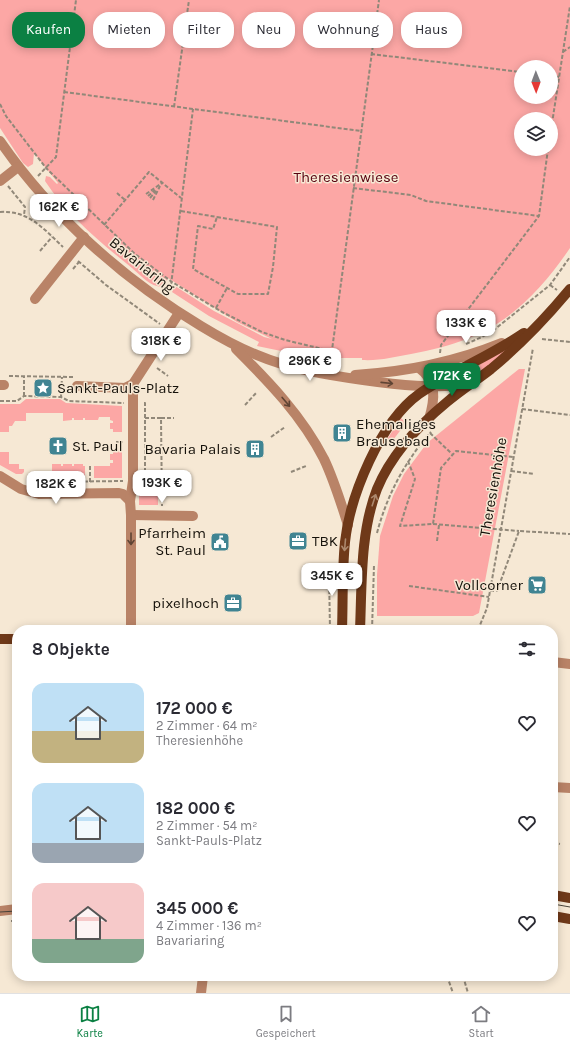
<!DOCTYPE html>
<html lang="de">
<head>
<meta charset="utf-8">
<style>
	body { margin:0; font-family:Karla,sans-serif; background:#f7f7f7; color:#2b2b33; height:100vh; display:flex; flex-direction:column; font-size:15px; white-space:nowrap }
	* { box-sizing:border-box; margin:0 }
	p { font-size:13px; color:#7c7c81 }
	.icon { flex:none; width:22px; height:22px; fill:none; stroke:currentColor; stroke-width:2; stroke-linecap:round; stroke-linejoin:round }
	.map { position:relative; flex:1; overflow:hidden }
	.side { position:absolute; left:12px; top:625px; width:546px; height:356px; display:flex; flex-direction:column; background:#fff; border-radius:16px; box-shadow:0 2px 10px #0003 }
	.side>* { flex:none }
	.top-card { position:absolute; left:12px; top:12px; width:546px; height:36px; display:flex; gap:8px }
	.needle { width:26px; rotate:179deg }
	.buttons { position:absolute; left:514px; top:60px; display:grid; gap:8px }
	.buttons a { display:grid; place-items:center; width:44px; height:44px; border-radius:50%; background:#fff; box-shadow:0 2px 10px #0003; font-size:20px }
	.price { position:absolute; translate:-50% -34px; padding:0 9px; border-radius:8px; background:#fff; color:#222; font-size:13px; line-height:26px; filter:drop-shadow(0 1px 2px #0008) }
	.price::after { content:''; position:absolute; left:50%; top:24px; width:12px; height:9px; margin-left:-6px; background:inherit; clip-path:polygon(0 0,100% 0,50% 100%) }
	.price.current { background:#0b8043; color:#fff }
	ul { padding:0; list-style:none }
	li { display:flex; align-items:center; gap:12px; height:100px; padding:0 20px }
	li span { display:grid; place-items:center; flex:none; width:112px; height:80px; border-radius:12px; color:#555 }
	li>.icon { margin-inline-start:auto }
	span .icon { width:48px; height:48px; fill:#fffc; stroke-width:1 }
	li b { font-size:17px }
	h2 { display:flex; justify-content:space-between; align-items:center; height:48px; padding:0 20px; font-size:17px }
	.chip { padding:0 14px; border-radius:16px; background:#fff; box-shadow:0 2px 10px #0003; font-size:14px; line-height:36px }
	.chip.current { background:#0b8043; color:#fff }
	.tab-bar { display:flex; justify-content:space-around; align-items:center; height:56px; border-top:1px solid #e1e1e2; background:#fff; font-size:11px; color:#7c7c81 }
	.tab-bar a { display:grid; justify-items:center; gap:2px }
	.tab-bar .current { color:#0b8043 }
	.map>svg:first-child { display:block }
	.green { fill:#fca7a5; fill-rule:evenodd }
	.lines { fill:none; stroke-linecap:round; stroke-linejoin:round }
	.path { stroke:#918879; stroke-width:2; stroke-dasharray:4 2; stroke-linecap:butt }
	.minor { stroke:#b98367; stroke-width:10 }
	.major { stroke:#6f3919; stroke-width:10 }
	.tram { stroke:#4a443a; stroke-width:1 }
	.oneway { stroke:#5f4434 }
	.oneway2 { stroke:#ac886d }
	.labels { text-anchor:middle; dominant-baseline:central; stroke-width:3; stroke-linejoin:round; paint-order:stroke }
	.park-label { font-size:15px; fill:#57010f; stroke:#f6e8d4 }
	.street-label { font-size:15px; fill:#15110a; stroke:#f6e8d4 }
	.poi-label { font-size:15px; fill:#15110a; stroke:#f6e8d4; text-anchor:start }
</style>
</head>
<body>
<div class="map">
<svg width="570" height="993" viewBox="0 0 570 993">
	<rect width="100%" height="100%" fill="#f6e8d4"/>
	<g class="green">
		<path d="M0,0H570V248C545,285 513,321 469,338C450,346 431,350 411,354C395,357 379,361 362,360V358H336L312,353L310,357L257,346L259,342L209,316L172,292L175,286L214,311L264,337L272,339L237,322L168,278L164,286C163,286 158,287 157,286C148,284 139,274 132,268C101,243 67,215 45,181L46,176L50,177L57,184L58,183L34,153L33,164L28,167L23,163L0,128ZM521,67H551V97H521ZM521,119H551V149H521Z"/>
		<path d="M503,350L506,352C495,360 480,376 466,374V373Z"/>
		<path d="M519,369H525L479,613L473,616H377V575L380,536L393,496L404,474L427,443Z"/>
		<path d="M26,399H60L66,403L122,406V432H113V429H110V423H113V421L110,420V417H99L98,420H85V418H83V420H74V418H72V420L63,421V413H26V421H15L12,426H9V432H0V404H20Z"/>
		<path d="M401,418L406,423L390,444H387L386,441Z"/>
		<path d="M113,451H122V478H94V466H110V463H113V460H110V454H113Z"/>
		<path d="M0,452H9V464H19V469H24V472L22,474H16L0,465Z"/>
		<path d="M52,464H61V466H63V464H72V466H74V464H83V466H85V479H49V472H52Z"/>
		<path d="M158,482V505H139V482Z"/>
	</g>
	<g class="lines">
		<g class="path">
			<path d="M563,52L570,47"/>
			<path d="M371,54L521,72"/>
			<path d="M551,76L559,77"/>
			<path d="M64,92L361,131"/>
			<path d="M0,104L6,116L46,168L135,254L172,282L222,312L262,332L285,340L331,351"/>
			<path d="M174,107L189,0"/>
			<path d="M551,130L570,6"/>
			<path d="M38,176L56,157L76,0"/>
			<path d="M8,186L25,207L24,215"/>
			<path d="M353,188L411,195L426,201L539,216"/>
			<path d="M117,193L125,200"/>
			<path d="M146,194L162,183"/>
			<path d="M148,196L155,190"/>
			<path d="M150,198L156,191"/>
			<path d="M153,200L160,186"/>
			<path d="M181,211L217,217"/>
			<path d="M0,212C28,210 44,229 63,247"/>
			<path d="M217,217L277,227L273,267L268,294H238L193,269L198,226L213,229Z"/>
			<path d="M104,225L149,172L181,198"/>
			<path d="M40,251L52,237"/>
			<path d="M78,261L106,285L160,324"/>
			<path d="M73,269L79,262"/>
			<path d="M171,285L193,109"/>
			<path d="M550,285L557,290"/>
			<path d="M216,308L227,288"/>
			<path d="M542,339L570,342"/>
			<path d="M466,344L482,337L495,329L550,285L570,257"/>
			<path d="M284,353L330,362"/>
			<path d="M440,353L441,345L539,216L548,149"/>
			<path d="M330,365L379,0"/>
			<path d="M157,368L168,376"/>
			<path d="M9,376L73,377"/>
			<path d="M24,396V376"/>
			<path d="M61,397L62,377"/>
			<path d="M0,401H17L24,396L61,397L69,401L124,403"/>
			<path d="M245,405L257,392"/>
			<path d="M522,409L570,415"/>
			<path d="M145,418H161L162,506"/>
			<path d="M161,418H174"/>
			<path d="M430,433L452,454"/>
			<path d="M271,437L285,427"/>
			<path d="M116,442H123"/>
			<path d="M408,461L415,479L400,526L433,524L441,468L456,451L513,457"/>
			<path d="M90,466V482"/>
			<path d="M511,471L534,474"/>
			<path d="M291,472L306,466"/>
			<path d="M142,481H145V403H143"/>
			<path d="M36,482L123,481"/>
			<path d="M433,524L519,531"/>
			<path d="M377,533C387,495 405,461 431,432"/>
			<path d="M437,541L439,525"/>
			<path d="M409,586L489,597"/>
			<path d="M490,591H497L519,531L570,534"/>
			<path d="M330,630L329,573L334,570"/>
			<path d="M372,630L374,565"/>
			<path d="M478,630L487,608L533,348"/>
			<path d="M553,843L560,844"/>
			<path d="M11,921H17"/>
			<path d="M447,976L453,993"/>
			<path d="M463,976L468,993"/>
		</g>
		<g class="minor">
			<path d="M0,141C51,215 124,280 201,326C219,337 237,347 257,355C290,369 327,375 363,380C398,385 435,389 471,384"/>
			<path d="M0,181L18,167"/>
			<path d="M35,299L84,237"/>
			<path d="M236,349C270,383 302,416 324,459C334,480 341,503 348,525"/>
			<path d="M419,368C437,381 435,399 429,419"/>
			<path d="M355,375C406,372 455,362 502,343"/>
			<path d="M0,385H4"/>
			<path d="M77,386L125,388L133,384L179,313"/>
			<path d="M0,476L21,489L39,494L119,493L123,494L130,501"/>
			<path d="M131,515L193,516"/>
			<path d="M131,630V515L130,501L133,481V384"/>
			<path d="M553,662L570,664"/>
			<path d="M553,787L570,788"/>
			<path d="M0,911L17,909"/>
			<path d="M201,993L203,976"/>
		</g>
		<g class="major">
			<path d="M342,630C343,601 342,571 345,542C350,496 380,422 419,394C452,371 490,356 524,333"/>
			<path d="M360,630C362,583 360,533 377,489C391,455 419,425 447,402C461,390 477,380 491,369C520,345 546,318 570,289"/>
			<path d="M0,639H17"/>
			<path d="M553,895L570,898"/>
			<path d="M553,916L570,919"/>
		</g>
		<g class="tram">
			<path d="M553,904L570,907"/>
			<path d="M0,912L17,911"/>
		</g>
	</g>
	<defs><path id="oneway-shaft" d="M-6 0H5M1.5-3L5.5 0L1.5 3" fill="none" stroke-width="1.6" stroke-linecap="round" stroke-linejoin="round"/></defs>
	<g class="oneway">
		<use href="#oneway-shaft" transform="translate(387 383) rotate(6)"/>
		<use href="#oneway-shaft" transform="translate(286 402) rotate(50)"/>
		<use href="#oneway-shaft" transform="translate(131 539) rotate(90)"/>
	</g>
	<g class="oneway2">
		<use href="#oneway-shaft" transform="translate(374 500) rotate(-72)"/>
		<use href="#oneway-shaft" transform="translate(345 545) rotate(95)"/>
	</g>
	<defs>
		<symbol id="sight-square" viewBox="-11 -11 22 22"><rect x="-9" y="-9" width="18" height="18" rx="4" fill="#408492" stroke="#f6e8d4"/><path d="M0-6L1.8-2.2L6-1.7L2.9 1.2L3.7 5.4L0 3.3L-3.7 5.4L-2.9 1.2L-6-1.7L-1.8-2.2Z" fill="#fff"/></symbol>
		<symbol id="building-square" viewBox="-11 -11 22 22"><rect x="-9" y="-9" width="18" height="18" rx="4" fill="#408492" stroke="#f6e8d4"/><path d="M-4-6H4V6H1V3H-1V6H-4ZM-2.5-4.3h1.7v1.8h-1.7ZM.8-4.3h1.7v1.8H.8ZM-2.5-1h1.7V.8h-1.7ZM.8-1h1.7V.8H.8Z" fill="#fff"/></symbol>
		<symbol id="church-square" viewBox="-11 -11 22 22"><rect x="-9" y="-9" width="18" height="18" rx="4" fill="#408492" stroke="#f6e8d4"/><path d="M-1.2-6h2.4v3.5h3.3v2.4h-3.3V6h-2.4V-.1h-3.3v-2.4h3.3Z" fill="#fff"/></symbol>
		<symbol id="office-square" viewBox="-11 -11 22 22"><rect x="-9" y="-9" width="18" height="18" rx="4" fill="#408492" stroke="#f6e8d4"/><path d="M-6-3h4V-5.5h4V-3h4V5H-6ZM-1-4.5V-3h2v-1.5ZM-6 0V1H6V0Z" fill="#fff"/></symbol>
		<symbol id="civic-square" viewBox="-11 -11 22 22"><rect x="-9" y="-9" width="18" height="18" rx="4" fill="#408492" stroke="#f6e8d4"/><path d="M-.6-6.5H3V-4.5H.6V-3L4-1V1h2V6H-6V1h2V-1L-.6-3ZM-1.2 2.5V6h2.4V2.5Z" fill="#fff"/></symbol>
		<symbol id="supermarket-square" viewBox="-11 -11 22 22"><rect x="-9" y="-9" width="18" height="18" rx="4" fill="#408492" stroke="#f6e8d4"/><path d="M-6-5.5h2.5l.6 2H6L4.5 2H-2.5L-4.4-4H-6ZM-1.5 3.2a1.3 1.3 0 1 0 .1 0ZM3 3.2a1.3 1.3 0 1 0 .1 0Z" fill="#fff"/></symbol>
	</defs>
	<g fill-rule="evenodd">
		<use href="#sight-square" x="32" y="377" width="22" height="22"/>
		<use href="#building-square" x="331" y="422" width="22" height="22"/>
		<use href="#church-square" x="47" y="435" width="22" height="22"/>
		<use href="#building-square" x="244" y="438" width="22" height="22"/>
		<use href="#office-square" x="287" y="530" width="22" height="22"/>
		<use href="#civic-square" x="209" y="531" width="22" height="22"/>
		<use href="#supermarket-square" x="526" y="574" width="22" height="22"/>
		<use href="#office-square" x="222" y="592" width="22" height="22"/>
	</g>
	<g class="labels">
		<g class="park-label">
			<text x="346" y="177">Theresienwiese</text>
		</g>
		<g class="street-label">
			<text transform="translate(142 265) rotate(39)">Bavariaring</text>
			<text transform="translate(493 487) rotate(-80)">Theresienhöhe</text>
		</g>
		<g class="poi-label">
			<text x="57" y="388">Sankt-Pauls-Platz</text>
			<text x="356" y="424">Ehemaliges<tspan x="356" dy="17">Brausebad</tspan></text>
			<text x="72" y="446">St. Paul</text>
			<text x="241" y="449" text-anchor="end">Bavaria Palais</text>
			<text x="206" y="533" text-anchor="end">Pfarrheim<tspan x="206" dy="17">St. Paul</tspan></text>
			<text x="312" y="541">TBK</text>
			<text x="523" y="585" text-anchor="end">Vollcorner</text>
			<text x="219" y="603" text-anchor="end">pixelhoch</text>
		</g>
	</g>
</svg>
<div class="buttons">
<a><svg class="needle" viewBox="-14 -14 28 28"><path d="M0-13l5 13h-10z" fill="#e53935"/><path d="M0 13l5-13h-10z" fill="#7c7c81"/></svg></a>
<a><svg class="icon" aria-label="layers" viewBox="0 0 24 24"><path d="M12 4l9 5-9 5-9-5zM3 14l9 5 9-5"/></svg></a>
</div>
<b class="price" style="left:59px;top:228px">162K €</b>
<b class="price" style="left:466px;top:344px">133K €</b>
<b class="price" style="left:161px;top:362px">318K €</b>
<b class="price" style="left:310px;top:382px">296K €</b>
<b class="price current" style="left:452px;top:397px">172K €</b>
<b class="price" style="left:162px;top:504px">193K €</b>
<b class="price" style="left:56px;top:505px">182K €</b>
<b class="price" style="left:332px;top:597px">345K €</b>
<div class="top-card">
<a class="chip current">Kaufen</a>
<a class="chip">Mieten</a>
<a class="chip">Filter</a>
<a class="chip">Neu</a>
<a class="chip">Wohnung</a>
<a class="chip">Haus</a>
</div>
<section class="side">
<h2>8 Objekte<svg class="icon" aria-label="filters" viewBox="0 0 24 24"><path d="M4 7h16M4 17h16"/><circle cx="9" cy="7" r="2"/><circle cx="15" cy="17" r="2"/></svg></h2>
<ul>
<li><span style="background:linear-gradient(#bfe0f5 60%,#c2b280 0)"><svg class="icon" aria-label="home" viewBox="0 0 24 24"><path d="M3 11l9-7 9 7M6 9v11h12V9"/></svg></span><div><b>172 000 €</b><p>2 Zimmer · 64 m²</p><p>Theresienhöhe</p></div><svg class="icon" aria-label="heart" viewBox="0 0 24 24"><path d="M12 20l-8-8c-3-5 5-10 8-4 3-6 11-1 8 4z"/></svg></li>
<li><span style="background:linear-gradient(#bfe0f5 75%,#9aa5b1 0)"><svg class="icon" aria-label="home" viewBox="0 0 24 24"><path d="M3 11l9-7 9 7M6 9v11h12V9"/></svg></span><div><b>182 000 €</b><p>2 Zimmer · 54 m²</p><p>Sankt-Pauls-Platz</p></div><svg class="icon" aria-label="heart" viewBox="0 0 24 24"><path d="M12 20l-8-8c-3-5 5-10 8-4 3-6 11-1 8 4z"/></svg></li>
<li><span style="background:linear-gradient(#f6c9c9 70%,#7fa58c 0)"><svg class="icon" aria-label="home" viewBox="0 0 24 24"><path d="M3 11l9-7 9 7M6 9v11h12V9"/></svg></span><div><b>345 000 €</b><p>4 Zimmer · 136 m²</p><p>Bavariaring</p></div><svg class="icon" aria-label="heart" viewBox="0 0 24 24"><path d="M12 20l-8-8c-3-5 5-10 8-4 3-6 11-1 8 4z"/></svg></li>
</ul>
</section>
</div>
<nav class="tab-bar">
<a class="current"><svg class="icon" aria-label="map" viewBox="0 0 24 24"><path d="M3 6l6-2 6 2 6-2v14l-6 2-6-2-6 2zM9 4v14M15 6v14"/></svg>Karte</a>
<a><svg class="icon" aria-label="saved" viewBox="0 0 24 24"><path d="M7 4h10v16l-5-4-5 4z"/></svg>Gespeichert</a>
<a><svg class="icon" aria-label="home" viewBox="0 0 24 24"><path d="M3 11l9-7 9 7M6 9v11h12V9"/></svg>Start</a>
</nav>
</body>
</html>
